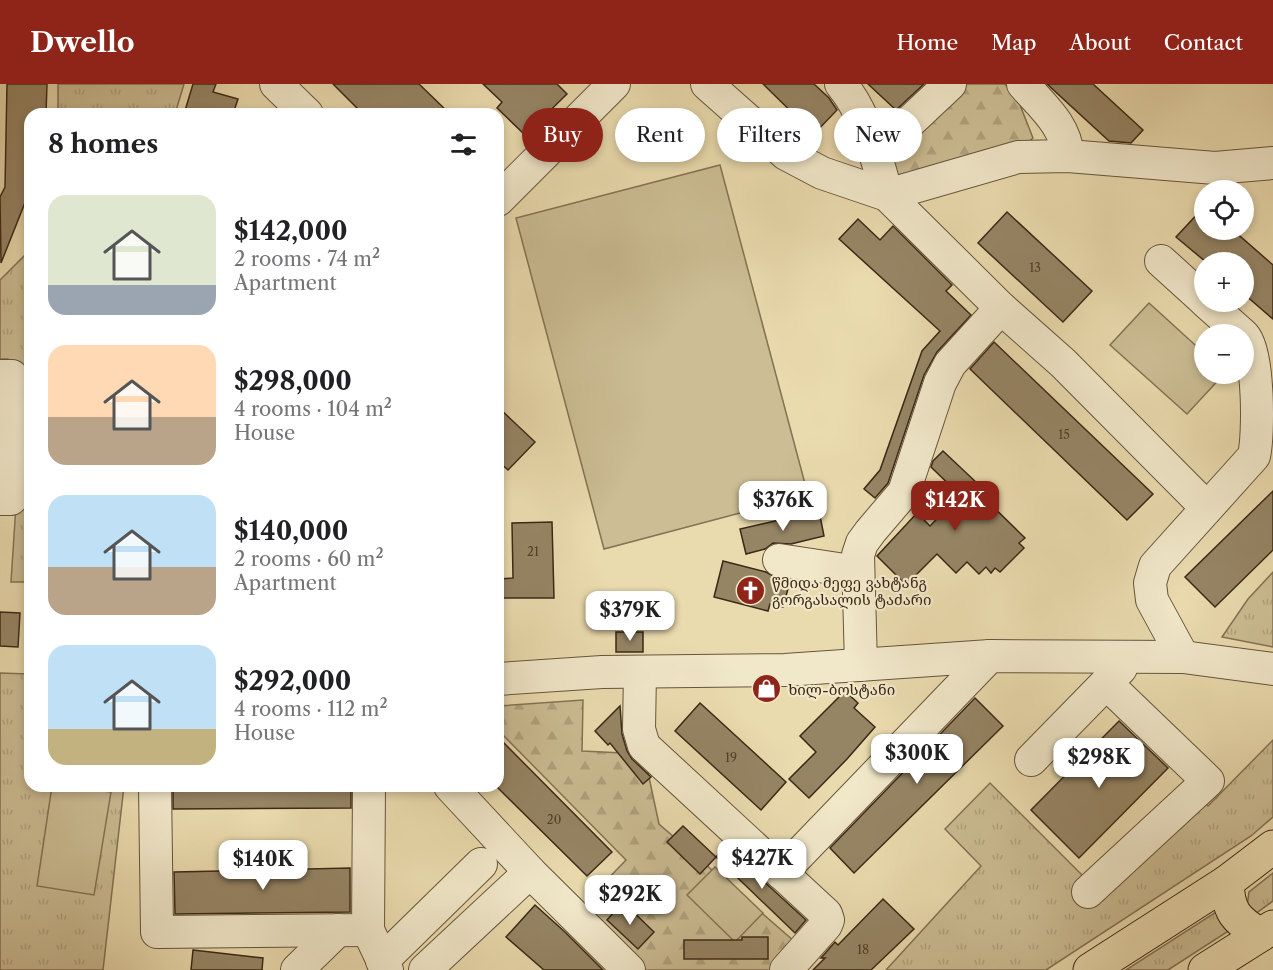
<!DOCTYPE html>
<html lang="en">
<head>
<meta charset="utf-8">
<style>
	body { margin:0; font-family:"Libre Caslon Text","Noto Serif Georgian",serif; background:#f6f6f6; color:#202124; height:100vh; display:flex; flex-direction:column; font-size:22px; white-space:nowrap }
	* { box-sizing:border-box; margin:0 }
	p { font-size:20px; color:#757577 }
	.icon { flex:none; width:33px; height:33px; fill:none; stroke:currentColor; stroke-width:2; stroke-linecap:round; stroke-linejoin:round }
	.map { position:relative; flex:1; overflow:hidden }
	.side { position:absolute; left:24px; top:24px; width:480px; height:684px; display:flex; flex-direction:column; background:#fff; border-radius:18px; box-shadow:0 3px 9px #0003 }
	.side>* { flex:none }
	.guide { position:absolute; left:522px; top:24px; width:570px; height:54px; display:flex; gap:12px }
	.controls { position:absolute; left:1194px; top:96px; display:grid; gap:12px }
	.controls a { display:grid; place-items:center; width:60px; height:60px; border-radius:50%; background:#fff; box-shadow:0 3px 9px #0003; font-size:30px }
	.price { position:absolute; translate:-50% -51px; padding:0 14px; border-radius:12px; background:#fff; color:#222; font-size:20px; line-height:39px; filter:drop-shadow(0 2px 3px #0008) }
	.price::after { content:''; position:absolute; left:50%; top:36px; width:18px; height:14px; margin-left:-9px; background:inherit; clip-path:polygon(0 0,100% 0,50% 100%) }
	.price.selected { background:#8f2418; color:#fff }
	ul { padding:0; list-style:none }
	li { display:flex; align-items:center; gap:18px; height:150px; padding:0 24px }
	li span { display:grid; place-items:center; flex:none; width:168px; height:120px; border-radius:18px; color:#555 }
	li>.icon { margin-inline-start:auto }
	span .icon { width:72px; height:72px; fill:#fffc; stroke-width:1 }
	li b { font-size:26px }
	h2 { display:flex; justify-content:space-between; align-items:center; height:72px; padding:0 24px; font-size:26px }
	.tag { padding:0 21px; border-radius:27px; background:#fff; box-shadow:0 3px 9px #0003; font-size:21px; line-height:54px }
	.tag.selected { background:#8f2418; color:#fff }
	header { display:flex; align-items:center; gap:36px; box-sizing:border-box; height:84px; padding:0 30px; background:#8f2418; color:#fff }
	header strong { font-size:28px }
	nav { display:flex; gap:33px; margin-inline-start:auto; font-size:21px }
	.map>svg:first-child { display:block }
	.grass { fill:url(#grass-tufts); stroke:#847255; stroke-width:1.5 }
	.forest { fill:url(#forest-firs); stroke:#847255; stroke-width:1.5 }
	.pitch { fill:#ccbd94; stroke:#847255; stroke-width:1.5 }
	.building { fill:#968565; stroke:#3b2816; stroke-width:1.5 }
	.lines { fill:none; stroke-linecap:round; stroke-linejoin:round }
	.minor-casing { stroke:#67553c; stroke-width:34 }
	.major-casing { stroke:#3b2816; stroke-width:35 }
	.minor { stroke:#f1e8ca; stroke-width:32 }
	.major { stroke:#eadbae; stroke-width:33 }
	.labels { text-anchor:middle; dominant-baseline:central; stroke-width:4.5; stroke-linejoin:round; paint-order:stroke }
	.number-label { font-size:12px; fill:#523f2a }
	.poi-label { font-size:15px; fill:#3b2816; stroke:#f1e8ca; text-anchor:start }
</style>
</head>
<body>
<header>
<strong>Dwello</strong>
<nav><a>Home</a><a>Map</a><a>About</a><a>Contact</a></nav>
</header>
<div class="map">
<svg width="1273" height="886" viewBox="0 0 1273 886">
	<defs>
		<pattern id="grass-tufts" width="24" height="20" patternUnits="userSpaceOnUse" patternTransform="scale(1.5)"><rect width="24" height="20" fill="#ccbd94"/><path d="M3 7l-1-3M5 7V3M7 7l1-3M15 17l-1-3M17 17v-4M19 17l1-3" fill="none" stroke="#b0a27f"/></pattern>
		<pattern id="forest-firs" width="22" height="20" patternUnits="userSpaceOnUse" patternTransform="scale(1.5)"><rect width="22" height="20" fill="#ccbd94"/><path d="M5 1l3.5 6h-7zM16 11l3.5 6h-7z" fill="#b0a27f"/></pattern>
	</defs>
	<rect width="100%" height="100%" fill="#eadbae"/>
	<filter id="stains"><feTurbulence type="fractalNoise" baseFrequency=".00333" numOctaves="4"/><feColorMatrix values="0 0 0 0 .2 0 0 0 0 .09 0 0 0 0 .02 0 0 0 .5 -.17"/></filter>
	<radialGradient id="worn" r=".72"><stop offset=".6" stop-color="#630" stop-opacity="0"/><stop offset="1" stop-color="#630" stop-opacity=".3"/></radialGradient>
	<g class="grass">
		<path d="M58,0H184L175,30H58Z"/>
		<path d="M30,166V498H11L24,298L8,275H0V196Z"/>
		<path d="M1273,488V563L1222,553L1248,515Z"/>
		<path d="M30,577V702H124L103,886H0V589L28,590Z"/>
		<path d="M1273,656V733L1251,752L1046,886H886L981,782L945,745L990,699L1089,798L1184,701L1208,722Z"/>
		<path d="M1273,789V817L1255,830L1247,823L1249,808Z"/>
		<path d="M1219,826L1230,846L1168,886H1126Z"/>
	</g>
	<g class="forest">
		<path d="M966,0H1005L1018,16L1033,54L1022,63L893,100L887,64L909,55Z"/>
		<path d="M583,616L582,667L644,670L659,740L802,864L777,886H639L577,827L626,776L498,646V622Z"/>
	</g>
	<g class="pitch">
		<path d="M720,81L808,411L604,465L516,134Z"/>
		<path d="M1149,219L1204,269V290H1224L1187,330L1110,261Z"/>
		<path d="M52,702H69L111,708L94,811L37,802Z"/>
		<path d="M715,783L763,829L735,858L687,811Z"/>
	</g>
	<g class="building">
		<path d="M7,0H47L46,30H30V106L1,179L0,113L5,103Z"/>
		<path d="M193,0H216L213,8L238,15L233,30H184Z"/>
		<path d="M333,0H419L450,30H363Z"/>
		<path d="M483,0H557L567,10L525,51L497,24L502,18Z"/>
		<path d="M763,0H814L829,14L837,26L814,50Z"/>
		<path d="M868,0H924L896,26Z"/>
		<path d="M1047,0H1093L1143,46L1131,59L1109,57Z"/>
		<path d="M1204,123V146H1233L1273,181V235L1244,210V178H1206L1176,153Z"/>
		<path d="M1007,128L1092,207L1063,238L978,159Z"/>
		<path d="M858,135L880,156L893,142L952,201L946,207L971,231L937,268L924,291L888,399L875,414L864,405L880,386L922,267L940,247L839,155Z"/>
		<path d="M994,258L1153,410L1127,436L970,285Z"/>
		<path d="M498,323L535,358L508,386L498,377Z"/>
		<path d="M943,367L979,401L975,405L1025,454L1019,459L1024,464L1000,488L995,484L991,489L986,483L979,490L967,478L956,489L937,470L906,501L877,472L917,429L930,442L960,411L931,383L933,377Z"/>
		<path d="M1273,407V466L1215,523L1185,493Z"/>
		<path d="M819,427L824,452L791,460L773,459L765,465L746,470L740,445Z"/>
		<path d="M552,438L554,514H498V495L513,494L512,439Z"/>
		<path d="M723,477L766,488L777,494L776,498L789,501L783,523L770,520L768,527L714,513Z"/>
		<path d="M0,528L20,529L18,563L0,562Z"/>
		<rect x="616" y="548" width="27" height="20"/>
		<path d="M845,607L858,619L854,624L875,643L847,675L809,714L789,695L816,668L800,652Z"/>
		<path d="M975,614L1003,642L854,789L830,764Z"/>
		<path d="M700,619L786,698L761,726L675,647Z"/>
		<path d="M620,622L622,650L627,667L632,675L651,693L643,700L610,659L608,661L595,647Z"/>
		<path d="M1119,637L1168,684L1079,774L1031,726Z"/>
		<path d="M498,653L612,768L587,792L498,704Z"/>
		<path d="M173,702H351V724L173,725Z"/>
		<path d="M683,742L716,773L700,790L667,758Z"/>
		<path d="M726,763L806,836L795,849L716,773Z"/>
		<path d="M350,784V828L175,830L174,788Z"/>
		<path d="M883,815L914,845L871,886H813L825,874H821L835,858L838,861Z"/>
		<path d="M623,818L654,848L638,865L607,836Z"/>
		<path d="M535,821L565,848L603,886H544L506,853Z"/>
		<path d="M742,853H768V875H684V856H742Z"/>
		<path d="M193,866L263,874L262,886H191Z"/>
	</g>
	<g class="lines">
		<defs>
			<g id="minor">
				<path d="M276,0L307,30"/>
				<path d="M707,0L786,70L822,89L887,111L1001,224L1063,279L1207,424"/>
				<path d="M841,0C867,31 876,73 887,111"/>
				<path d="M1023,0C1042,22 1066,41 1068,72"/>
				<path d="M870,53H884L901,46L950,0"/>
				<path d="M887,111L1018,73L1068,72L1215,84L1273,79"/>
				<path d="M498,116L614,0"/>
				<path d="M1161,177L1204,216"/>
				<path d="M1206,218L1242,250"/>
				<path d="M0,292H12L11,415H0"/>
				<path d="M779,476L858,488"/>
				<path d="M1183,573L1152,516L1150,499L1155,482L1254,372C1259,350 1259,268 1244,252"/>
				<path d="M861,581L858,471L862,459L870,448L904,408L940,299L950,280L1001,224"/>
				<path d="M640,588L639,645L644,662L826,830L828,836L826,841L786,886"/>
				<path d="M498,595L602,588L785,586L990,572L1183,573L1273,585"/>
				<path d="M1031,676L1121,584"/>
				<path d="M155,702L157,848L368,846"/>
				<path d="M369,702L368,846L387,886"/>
				<path d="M450,702L530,788L629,886"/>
				<path d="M781,789L990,572"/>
				<path d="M1088,808L1208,697L1106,599"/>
				<path d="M382,877L481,780"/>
				<path d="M297,886L338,846"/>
				<path d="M425,886L530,788"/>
			</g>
			<g id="major">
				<path d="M1227,798C1228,828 1236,836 1260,851"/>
				<path d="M1090,886L1227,798L1273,763"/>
				<path d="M1205,886L1273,843"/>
			</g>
		</defs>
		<use href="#minor" class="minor-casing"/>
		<use href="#major" class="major-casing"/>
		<use href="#minor" class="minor"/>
		<use href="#major" class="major"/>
	</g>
	<defs>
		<symbol id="church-disc" viewBox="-11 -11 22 22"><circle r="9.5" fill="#8f2418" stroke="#f1e8ca"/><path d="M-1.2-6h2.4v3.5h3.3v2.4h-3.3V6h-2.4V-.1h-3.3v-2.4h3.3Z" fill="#fff"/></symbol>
		<symbol id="shop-disc" viewBox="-11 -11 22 22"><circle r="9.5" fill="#8f2418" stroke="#f1e8ca"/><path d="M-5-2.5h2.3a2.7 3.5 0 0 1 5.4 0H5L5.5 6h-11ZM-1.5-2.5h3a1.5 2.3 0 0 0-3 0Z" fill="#fff"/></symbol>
	</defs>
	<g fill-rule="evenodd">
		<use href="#church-disc" x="734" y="490" width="33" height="33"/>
		<use href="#shop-disc" x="750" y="588" width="33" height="33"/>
	</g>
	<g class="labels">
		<g class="number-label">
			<text x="1035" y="183">13</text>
			<text x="1064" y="350">15</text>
			<text x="533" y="467">21</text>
			<text x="731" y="673">19</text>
			<text x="554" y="735">20</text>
			<text x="863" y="865">18</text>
		</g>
		<g class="poi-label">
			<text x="772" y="498">წმიდა მეფე ვახტანგ<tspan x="772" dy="17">გორგასალის ტაძარი</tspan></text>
			<text x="788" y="605">ხილ-ბოსტანი</text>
		</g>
	</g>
	<rect width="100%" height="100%" filter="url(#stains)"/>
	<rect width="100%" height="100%" fill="url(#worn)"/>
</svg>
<div class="controls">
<a><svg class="icon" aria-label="locate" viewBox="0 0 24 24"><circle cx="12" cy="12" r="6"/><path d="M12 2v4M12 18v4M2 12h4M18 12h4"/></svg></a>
<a>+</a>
<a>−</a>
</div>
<b class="price" style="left:783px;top:448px">$376K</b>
<b class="price selected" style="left:955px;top:448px">$142K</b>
<b class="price" style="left:630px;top:558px">$379K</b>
<b class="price" style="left:917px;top:701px">$300K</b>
<b class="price" style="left:1099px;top:705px">$298K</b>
<b class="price" style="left:762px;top:806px">$427K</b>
<b class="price" style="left:263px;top:807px">$140K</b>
<b class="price" style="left:630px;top:842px">$292K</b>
<div class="guide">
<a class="tag selected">Buy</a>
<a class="tag">Rent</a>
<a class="tag">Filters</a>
<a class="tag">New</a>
</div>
<section class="side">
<h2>8 homes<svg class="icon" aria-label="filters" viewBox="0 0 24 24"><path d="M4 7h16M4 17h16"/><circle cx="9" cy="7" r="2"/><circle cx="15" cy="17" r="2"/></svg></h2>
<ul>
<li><span style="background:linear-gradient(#dfe7d0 75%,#9aa5b1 0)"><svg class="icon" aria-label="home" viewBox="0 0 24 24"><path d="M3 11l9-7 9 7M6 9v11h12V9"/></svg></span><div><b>$142,000</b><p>2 rooms · 74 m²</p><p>Apartment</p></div></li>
<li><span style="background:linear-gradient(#ffd9b3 60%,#b9a48a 0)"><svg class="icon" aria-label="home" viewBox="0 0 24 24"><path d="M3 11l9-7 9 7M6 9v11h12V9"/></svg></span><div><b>$298,000</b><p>4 rooms · 104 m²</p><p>House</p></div></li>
<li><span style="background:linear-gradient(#bfe0f5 60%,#b9a48a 0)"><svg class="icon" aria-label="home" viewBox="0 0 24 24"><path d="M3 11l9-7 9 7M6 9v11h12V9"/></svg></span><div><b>$140,000</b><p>2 rooms · 60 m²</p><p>Apartment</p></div></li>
<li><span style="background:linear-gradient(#bfe0f5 70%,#c2b280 0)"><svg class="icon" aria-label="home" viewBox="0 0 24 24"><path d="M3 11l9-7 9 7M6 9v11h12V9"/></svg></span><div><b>$292,000</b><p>4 rooms · 112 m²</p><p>House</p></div></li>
</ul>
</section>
</div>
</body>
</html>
